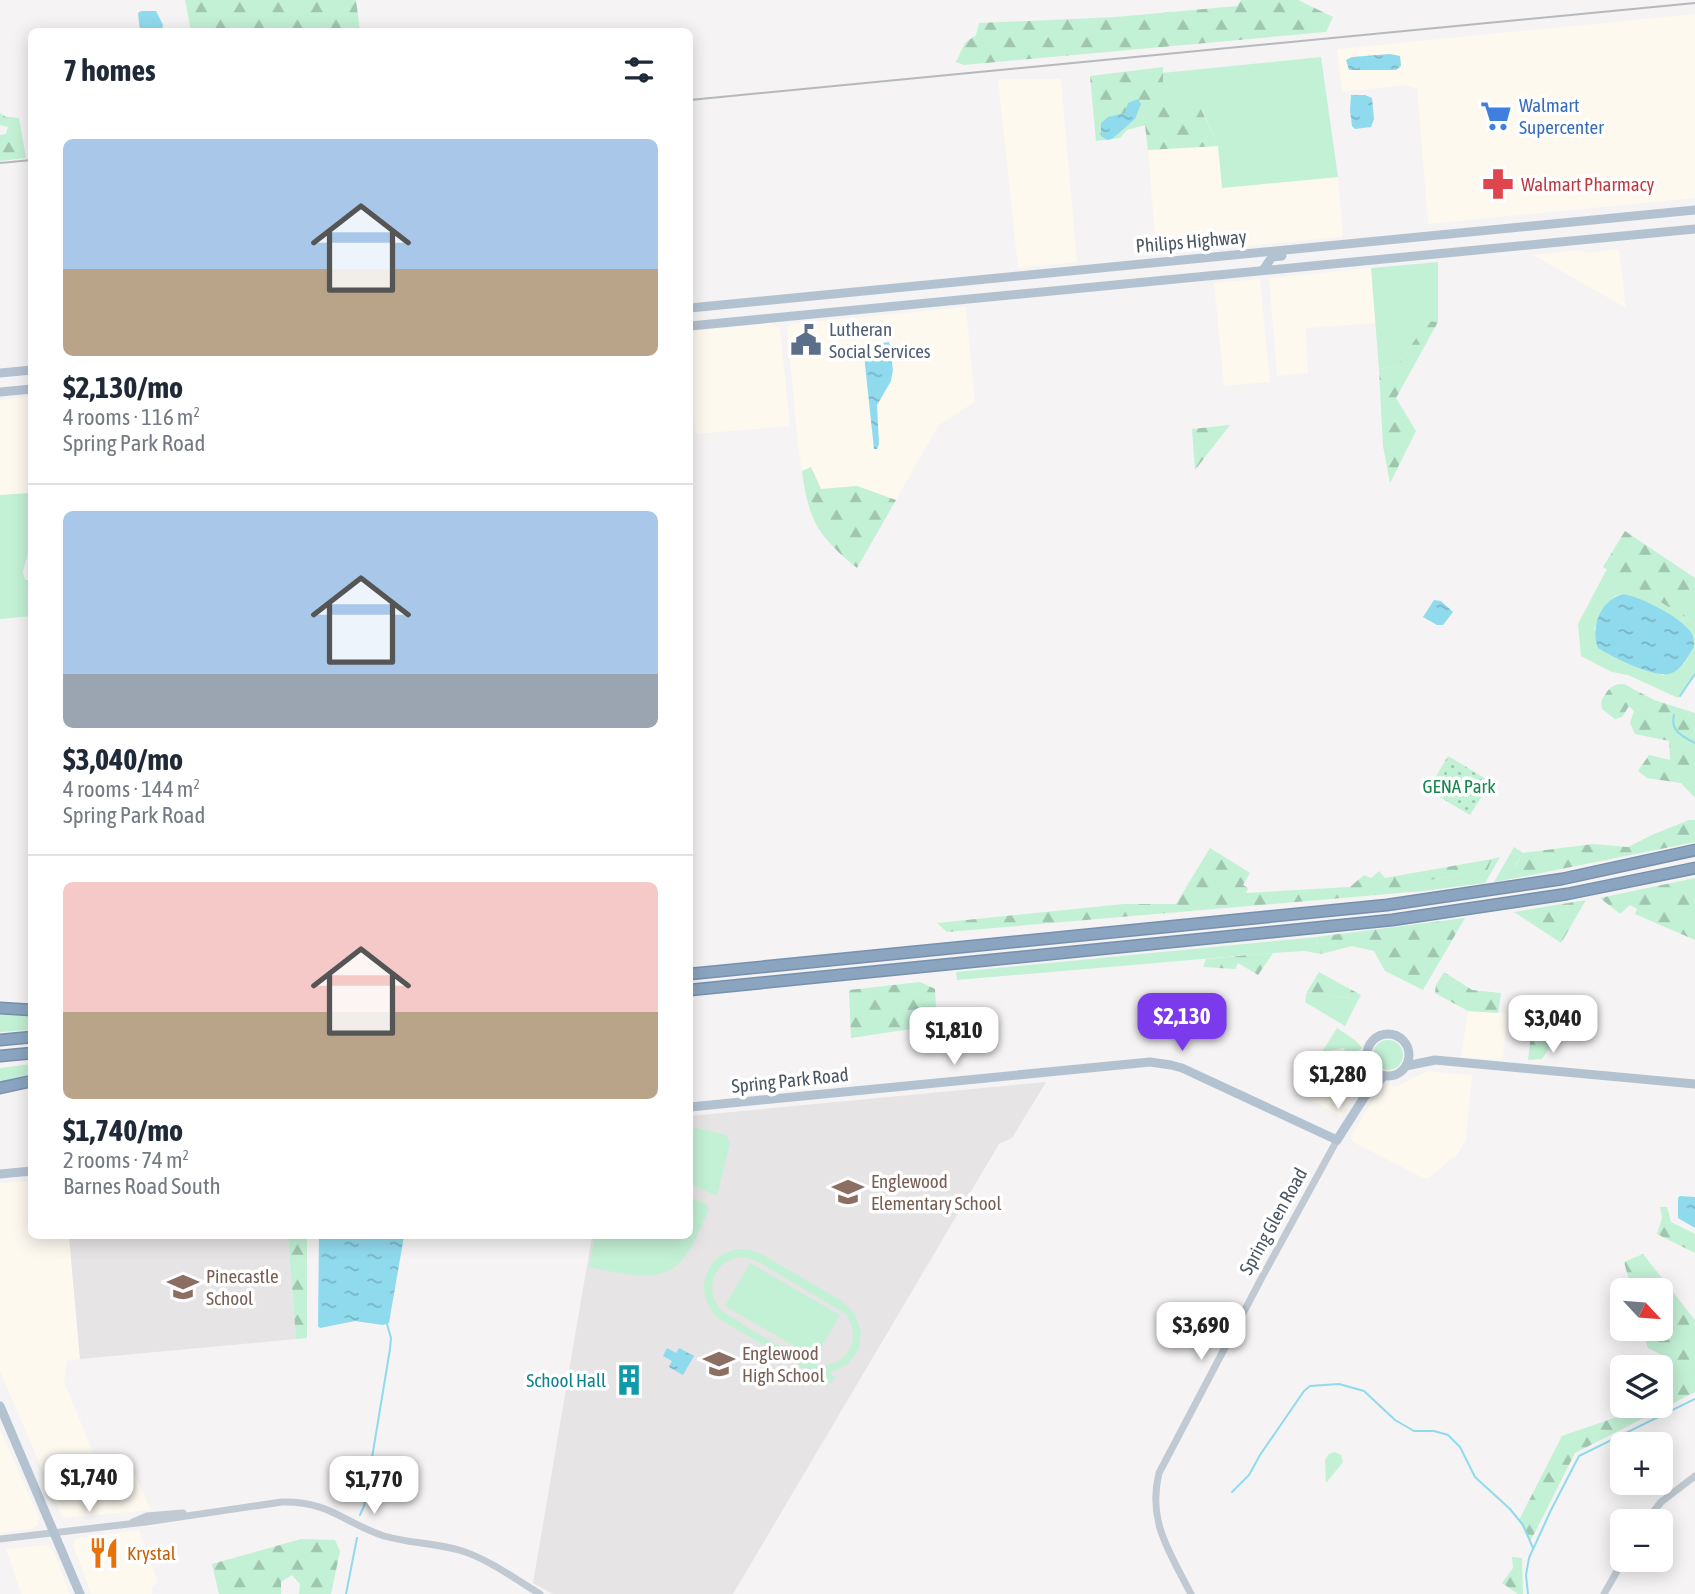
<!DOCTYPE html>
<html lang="en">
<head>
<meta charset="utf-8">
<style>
	body { margin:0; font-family:"Asap Condensed",sans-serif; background:#f6f6f7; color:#1f2937; height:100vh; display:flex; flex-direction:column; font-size:26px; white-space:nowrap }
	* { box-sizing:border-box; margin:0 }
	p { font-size:23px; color:#747a83 }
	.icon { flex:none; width:38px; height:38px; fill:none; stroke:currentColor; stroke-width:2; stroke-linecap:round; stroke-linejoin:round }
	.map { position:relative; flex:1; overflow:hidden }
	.sheet { position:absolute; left:28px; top:28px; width:665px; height:1211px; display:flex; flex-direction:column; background:#fff; border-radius:10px; box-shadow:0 4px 18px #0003 }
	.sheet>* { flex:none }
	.needle { width:46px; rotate:116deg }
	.controls { position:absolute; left:1610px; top:1278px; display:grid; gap:14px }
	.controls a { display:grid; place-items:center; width:63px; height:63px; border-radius:10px; background:#fff; box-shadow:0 4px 18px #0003; font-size:35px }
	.price { position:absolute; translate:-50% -60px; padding:0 16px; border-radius:14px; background:#fff; color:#222; font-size:23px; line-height:46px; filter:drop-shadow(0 2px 4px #0008) }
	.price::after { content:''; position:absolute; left:50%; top:42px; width:21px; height:16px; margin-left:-10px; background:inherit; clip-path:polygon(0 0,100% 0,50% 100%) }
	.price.on { background:#7c3aed; color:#fff }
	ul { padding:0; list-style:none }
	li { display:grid; align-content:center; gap:14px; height:371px; padding:0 35px }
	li+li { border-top:2px solid #e0e1e3 }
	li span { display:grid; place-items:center; height:217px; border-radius:10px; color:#555 }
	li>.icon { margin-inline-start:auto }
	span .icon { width:126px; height:126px; fill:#fffc; stroke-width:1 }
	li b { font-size:30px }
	h2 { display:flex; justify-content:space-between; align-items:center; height:84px; padding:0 35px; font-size:30px }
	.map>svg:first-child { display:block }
	.commercial { fill:#fdf9ef }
	.education { fill:#e6e4e5 }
	.green { fill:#c3f1d5; fill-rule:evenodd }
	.forest { fill:url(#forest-firs) }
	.park { fill:url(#park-dots) }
	.water { fill:url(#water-ripples) }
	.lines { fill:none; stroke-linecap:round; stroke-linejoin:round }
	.stream { stroke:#90daee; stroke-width:2 }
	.highway-casing { stroke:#7690ad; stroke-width:13 }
	.minor { stroke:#c1cad2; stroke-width:7 }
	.major { stroke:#b3c2d1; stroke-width:9 }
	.highway { stroke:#8ba5c1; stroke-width:10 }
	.rail { stroke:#b5b8bd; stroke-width:2 }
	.labels { text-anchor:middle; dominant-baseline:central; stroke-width:7; stroke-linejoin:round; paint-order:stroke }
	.shop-label { font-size:19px; fill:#366cbe; stroke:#fff; text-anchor:start }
	.health-label { font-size:19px; fill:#be3a42; stroke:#fff; text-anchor:start }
	.street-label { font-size:19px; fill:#4a5661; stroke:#fff }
	.service-label { font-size:19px; fill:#4e5e75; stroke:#fff; text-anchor:start }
	.park-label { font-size:19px; fill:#17864f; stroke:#fff }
	.education-label { font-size:19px; fill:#785e54; stroke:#fff; text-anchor:start }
	.culture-label { font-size:19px; fill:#0d838f; stroke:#fff; text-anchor:end }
	.food-label { font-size:19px; fill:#c56008; stroke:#fff; text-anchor:start }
</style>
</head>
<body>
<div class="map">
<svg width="1695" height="1594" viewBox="0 0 1695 1594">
	<defs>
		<pattern id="forest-firs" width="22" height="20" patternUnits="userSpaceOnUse" patternTransform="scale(1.75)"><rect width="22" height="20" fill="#c3f1d5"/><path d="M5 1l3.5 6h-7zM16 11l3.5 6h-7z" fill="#a0c6b0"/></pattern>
		<pattern id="park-dots" width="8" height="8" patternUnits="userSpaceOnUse" patternTransform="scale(1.75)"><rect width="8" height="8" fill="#c3f1d5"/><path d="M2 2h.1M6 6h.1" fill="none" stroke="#a0c6b0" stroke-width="1.8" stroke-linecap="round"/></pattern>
		<pattern id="water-ripples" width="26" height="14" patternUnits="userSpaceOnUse" patternTransform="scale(1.75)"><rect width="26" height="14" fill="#90daee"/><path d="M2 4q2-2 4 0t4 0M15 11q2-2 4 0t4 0" fill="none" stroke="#78b4c4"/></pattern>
	</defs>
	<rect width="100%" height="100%" fill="#f5f3f3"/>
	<g class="commercial">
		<path d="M1695,14V198L1428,224L1417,89L1406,85L1342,92L1337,49Z"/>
		<path d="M998,79H1061L1077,262L1018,268Z"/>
		<path d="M1218,146L1223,188L1338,177L1343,234L1341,237L1160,254L1156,251L1148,150Z"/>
		<path d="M1619,249L1626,308L1533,255L1581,250L1587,253Z"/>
		<path d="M1371,268L1376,323L1306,328L1308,373L1277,376L1269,278Z"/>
		<path d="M1260,279L1270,382L1224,386L1214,283Z"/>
		<path d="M966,307L975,402L939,425L896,500L858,486L821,489L811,467L802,471L798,446L787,327L789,324Z"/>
		<path d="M771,323L780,328L790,426L695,434L690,373V334L692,331Z"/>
		<path d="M31,397V493L0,495V400Z"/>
		<path d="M1468,1011L1507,1013L1503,1060L1461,1057Z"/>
		<path d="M1330,1071L1361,1081L1341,1117L1308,1098L1324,1072L1327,1074Z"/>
		<path d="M1427,1071L1472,1075L1466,1140L1458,1154L1429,1178H1423L1355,1143L1350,1138L1373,1100L1391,1081L1392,1087L1397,1086Z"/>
		<path d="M31,1181L32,1236H69L80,1359L67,1361L64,1381L102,1474L133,1471L151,1510L63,1518L0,1372V1183Z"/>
		<path d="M0,1429L39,1517L38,1525L32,1529L0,1533Z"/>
		<path d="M139,1530L158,1582L152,1587V1594H91L73,1545L76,1538Z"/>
		<path d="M46,1545L53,1550L70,1594H21L6,1549Z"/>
	</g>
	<g class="education">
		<path d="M1046,1082L1012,1138L999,1144L733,1594H553L533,1583L592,1236H690V1116Z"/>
		<path d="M69,1236H288L296,1339L80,1359Z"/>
	</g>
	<g class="green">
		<path d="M1321,57L1338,177L1222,188L1218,146L1202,110L1163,99L1162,73Z"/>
		<path d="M1438,262V322L1428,321L1397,366L1379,369L1371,268Z"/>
		<path d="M31,493V541L23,572L25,580H31V616L0,619V495Z"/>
		<path d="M1607,569L1695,623V673L1678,698L1628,675L1612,672L1581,656L1578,624ZM1624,594C1638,598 1682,618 1689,630C1692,635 1693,642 1694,647L1684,664L1663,675L1608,654L1594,629L1603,610L1615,596Z"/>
		<path d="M1514,847L1523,853L1515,866L1521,877L1494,882Z"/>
		<path d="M1500,857L1485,883L1423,891L1431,880L1464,873L1485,875L1492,859Z"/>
		<path d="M1316,937L1321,954L1304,951L1273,953L957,980L956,972Z"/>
		<path d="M1307,992L1349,998L1354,1008L1345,1026L1305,1002Z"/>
		<path d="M0,1011L31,1012V1030L0,1032Z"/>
		<path d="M1337,1028L1356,1041L1362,1048L1358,1051L1362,1069L1361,1081L1341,1073L1350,1070L1344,1048L1322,1052Z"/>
		<circle cx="1388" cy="1055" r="15"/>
		<path d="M31,1064V1079L0,1086V1068Z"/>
		<path d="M697,1128L726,1135L730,1143L717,1196L690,1184V1129Z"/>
		<path d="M690,1197L708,1205V1210C679,1285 663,1282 589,1267L595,1236H690Z"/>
		<path d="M738,1249L750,1250L761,1254L842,1301L855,1314L861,1331L859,1349L848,1364L829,1373L835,1377L831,1384L722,1321C692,1299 701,1256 738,1249ZM743,1257L757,1261L846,1314C853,1325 856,1338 849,1350C843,1361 830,1367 817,1365C804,1362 730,1318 719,1308C703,1285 716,1259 743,1257Z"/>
		<path d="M750,1263L840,1315L815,1358L725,1306Z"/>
		<path d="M1335,1452L1341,1455L1343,1462L1326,1483L1325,1460L1329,1454Z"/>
	</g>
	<g class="forest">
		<path d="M185,0H356L360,31H191Z"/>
		<path d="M1241,0H1298L1333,17L1326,32L964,65L956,62L965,43L976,35L979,23L1116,17L1237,6Z"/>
		<path d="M1163,67V99L1201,109L1218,146L1148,150L1145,125L1127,130L1120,138L1096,141L1090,76Z"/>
		<path d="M0,113L6,117L19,118L26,158L0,161V135L6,134L8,127L0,125Z"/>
		<path d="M1428,321L1438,322L1396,398L1416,431L1390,483L1383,446L1379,369L1397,366Z"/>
		<path d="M1230,425L1195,470L1192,429Z"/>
		<path d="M811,467L821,489L857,486L896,500L857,568C817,535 809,521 802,471Z"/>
		<path d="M1625,531L1695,578V623L1603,567Z"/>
		<path d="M1624,684L1654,700L1695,713V798L1681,783L1647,778L1638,771L1649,755L1670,760L1669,741L1635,734L1630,723L1634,711L1629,706L1622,717L1615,719L1602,709L1601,702C1606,691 1612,683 1624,684Z"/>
		<path d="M1689,820H1695V842L1521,877L1515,867L1523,853L1593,844L1628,847L1654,834Z"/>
		<path d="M1210,848L1250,873L1243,885L1248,888L1246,893L1350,887L1364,875L1371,878L1379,871L1385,878L1492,859L1485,876L1464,873L1431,880L1423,891L947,932L937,923L1124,904H1176Z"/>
		<path d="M1695,878V940L1635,914L1637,909L1630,905L1620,914L1600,898Z"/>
		<path d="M1586,900L1561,943L1514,912Z"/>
		<path d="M1465,918L1423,990L1385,971L1374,951L1352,946L1321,954L1316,937Z"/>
		<path d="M1273,953L1258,975L1238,963L1235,969L1203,967L1206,959Z"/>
		<path d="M1319,972L1361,995L1354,1008L1349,998L1307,992Z"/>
		<path d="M1444,972L1472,990L1501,993L1498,1013L1468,1011L1435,993L1436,985Z"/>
		<path d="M920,982L935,989L937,1025L851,1038L849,990Z"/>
		<path d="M1533,1017L1567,1020L1542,1059L1528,1060Z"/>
		<path d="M1660,1207H1667L1671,1222L1695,1234V1253L1657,1234L1662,1218Z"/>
		<path d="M288,1236H307V1338L296,1339Z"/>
		<path d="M1643,1254L1695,1320V1392L1575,1453L1530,1542L1519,1520L1562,1436L1634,1411L1640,1405H1661V1385L1667,1379L1666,1357L1648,1348L1642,1328H1661V1290H1632L1624,1262Z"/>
		<path d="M301,1539L335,1540L340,1551L331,1594H299L300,1584L292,1575L281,1582V1594H219L212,1564Z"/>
		<path d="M1512,1557L1522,1558L1523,1594H1518L1502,1583L1513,1568Z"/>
	</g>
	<path class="park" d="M1448,756L1491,782L1470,815L1428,790Z"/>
	<g class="water">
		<path d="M141,11H156L163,25L162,30L140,31L138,13Z"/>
		<path d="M1390,54L1400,56L1401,66L1396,70H1349L1346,60L1352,57Z"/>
		<path d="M1351,95H1365L1372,98L1374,119L1371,127L1355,129L1352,126L1350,110Z"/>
		<path d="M1138,99L1141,104L1135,119L1112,139L1107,140L1101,136V123L1108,117L1125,113L1128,103Z"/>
		<path d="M889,342L893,370L891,381L877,405L879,444L877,449H874L863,346Z"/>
		<path d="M1624,594C1642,598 1679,616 1690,631C1694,636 1694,641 1694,647C1688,656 1683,668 1672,673C1658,680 1612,657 1598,648C1590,626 1601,599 1624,594Z"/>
		<path d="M1434,600L1441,601L1453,612L1443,625H1437L1423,617Z"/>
		<path d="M1680,1196L1695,1197V1228L1678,1218V1198Z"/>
		<path d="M319,1236H404L389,1323L383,1325L355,1321L320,1328L318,1326Z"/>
		<path d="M667,1348L676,1353L679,1348L694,1356L683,1375L669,1367L672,1361L663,1356Z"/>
	</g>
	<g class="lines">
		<g class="stream">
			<path d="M1680,696L1695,674"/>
			<path d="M1674,715C1670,731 1682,736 1695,743"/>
			<path d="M1232,1492L1249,1475L1260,1455L1304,1391L1310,1386L1339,1384L1364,1391L1395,1420L1414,1431H1434L1448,1435L1460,1447L1475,1477L1510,1509L1523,1525L1533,1548"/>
			<path d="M360,1515L364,1506L390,1349L391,1338L387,1324"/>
			<path d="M346,1594L357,1538"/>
			<path d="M1528,1594L1526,1575L1529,1558L1551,1510L1579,1456L1695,1399"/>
		</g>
		<defs>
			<g id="highway">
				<path d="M690,974L1387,905L1562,879L1695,850"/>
				<path d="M690,990L1392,920L1567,894L1695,868"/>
				<path d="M0,1008L32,1010"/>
				<path d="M0,1040L32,1037"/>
				<path d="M0,1056L32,1053"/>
				<path d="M0,1088L32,1081"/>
			</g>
		</defs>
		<use href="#highway" class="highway-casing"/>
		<g class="minor">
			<path d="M1646,1521L1661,1502L1695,1476"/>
			<path d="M133,1522L147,1516L183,1513"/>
			<path d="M0,1539L146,1522L282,1502C330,1501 344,1523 384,1536C408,1543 434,1543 459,1550C487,1558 515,1579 540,1594"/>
			<path d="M1191,1594C1170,1553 1147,1521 1159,1473L1260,1281L1337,1140"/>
			<path d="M1604,1594L1624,1559"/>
		</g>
		<g class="major">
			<path d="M1263,270L1272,257L1282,256"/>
			<path d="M690,308L1695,210"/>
			<path d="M690,326L1695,229"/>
			<path d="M0,373L32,370"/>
			<path d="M0,392L32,389"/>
			<circle cx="1388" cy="1055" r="21"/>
			<path d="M1406,1066L1435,1060L1695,1084"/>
			<path d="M1366,1095L1384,1076"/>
			<path d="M690,1107L1150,1062L1171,1065L1182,1068L1337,1140L1365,1096L1373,1069"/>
			<path d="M0,1174L32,1171"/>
			<path d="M0,1406L80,1594"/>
		</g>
		<use href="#highway" class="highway"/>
		<g class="rail">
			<path d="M690,100L1695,3"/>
			<path d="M0,163L32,160"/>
		</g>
	</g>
	<defs>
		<symbol id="supermarket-bare" viewBox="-9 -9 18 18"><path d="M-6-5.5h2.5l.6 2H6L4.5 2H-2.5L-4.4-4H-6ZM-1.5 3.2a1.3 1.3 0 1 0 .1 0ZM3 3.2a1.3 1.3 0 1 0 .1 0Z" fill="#3f7fe0" stroke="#fff" stroke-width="2.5" paint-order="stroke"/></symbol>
		<symbol id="pharmacy-bare" viewBox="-9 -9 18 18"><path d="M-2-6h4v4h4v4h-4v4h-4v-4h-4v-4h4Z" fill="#e0444e" stroke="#fff" stroke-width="2.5" paint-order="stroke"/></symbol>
		<symbol id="civic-bare" viewBox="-9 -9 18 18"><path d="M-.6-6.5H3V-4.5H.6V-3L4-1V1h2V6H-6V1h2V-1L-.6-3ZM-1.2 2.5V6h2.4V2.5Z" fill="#5c6f8a" stroke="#fff" stroke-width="2.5" paint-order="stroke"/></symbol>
		<symbol id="school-bare" viewBox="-9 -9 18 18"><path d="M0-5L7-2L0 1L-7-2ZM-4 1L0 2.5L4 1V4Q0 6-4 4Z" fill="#8d6e63" stroke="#fff" stroke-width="2.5" paint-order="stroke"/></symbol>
		<symbol id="building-bare" viewBox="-9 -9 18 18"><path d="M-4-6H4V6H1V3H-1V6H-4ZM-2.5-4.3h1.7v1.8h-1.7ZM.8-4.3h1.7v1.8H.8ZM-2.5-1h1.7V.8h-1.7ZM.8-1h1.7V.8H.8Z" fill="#0f9aa8" stroke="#fff" stroke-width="2.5" paint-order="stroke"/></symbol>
		<symbol id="restaurant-bare" viewBox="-9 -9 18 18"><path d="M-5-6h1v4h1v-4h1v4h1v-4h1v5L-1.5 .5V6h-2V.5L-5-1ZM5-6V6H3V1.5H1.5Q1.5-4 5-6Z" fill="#e8710a" stroke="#fff" stroke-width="2.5" paint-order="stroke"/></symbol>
	</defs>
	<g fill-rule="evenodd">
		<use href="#supermarket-bare" x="1474" y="94" width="44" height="44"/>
		<use href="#pharmacy-bare" x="1476" y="162" width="44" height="44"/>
		<use href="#civic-bare" x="784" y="318" width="44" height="44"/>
		<use href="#school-bare" x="826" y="1170" width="44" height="44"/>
		<use href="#school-bare" x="161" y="1265" width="44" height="44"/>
		<use href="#school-bare" x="697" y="1342" width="44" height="44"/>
		<use href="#building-bare" x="607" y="1358" width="44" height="44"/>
		<use href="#restaurant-bare" x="82" y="1531" width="44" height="44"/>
	</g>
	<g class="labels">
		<g class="shop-label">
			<text x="1519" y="105">Walmart<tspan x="1519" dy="22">Supercenter</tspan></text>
		</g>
		<g class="health-label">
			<text x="1521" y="184">Walmart Pharmacy</text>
		</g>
		<g class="street-label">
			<text transform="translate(1191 241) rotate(-5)">Philips Highway</text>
			<text transform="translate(790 1080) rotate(-6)">Spring Park Road</text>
			<text transform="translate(1273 1221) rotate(-61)">Spring Glen Road</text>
		</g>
		<g class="service-label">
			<text x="829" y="329">Lutheran<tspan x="829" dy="22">Social Services</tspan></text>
		</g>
		<g class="park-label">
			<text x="1459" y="786">GENA Park</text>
		</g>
		<g class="education-label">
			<text x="871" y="1181">Englewood<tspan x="871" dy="22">Elementary School</tspan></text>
			<text x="206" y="1276">Pinecastle<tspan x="206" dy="22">School</tspan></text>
			<text x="742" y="1353">Englewood<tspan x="742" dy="22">High School</tspan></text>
		</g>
		<g class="culture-label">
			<text x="606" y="1380">School Hall</text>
		</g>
		<g class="food-label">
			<text x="127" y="1553">Krystal</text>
		</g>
	</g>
</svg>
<div class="controls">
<a><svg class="needle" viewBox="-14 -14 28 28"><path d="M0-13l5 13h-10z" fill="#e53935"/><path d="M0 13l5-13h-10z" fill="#747a83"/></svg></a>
<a><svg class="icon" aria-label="layers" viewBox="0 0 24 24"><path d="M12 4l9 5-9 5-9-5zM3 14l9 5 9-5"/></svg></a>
<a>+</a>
<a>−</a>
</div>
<b class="price on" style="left:1182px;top:1053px">$2,130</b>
<b class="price" style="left:1553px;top:1055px">$3,040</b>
<b class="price" style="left:954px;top:1067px">$1,810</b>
<b class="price" style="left:1338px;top:1111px">$1,280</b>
<b class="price" style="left:1201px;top:1362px">$3,690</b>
<b class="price" style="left:89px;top:1514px">$1,740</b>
<b class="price" style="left:374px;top:1516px">$1,770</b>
<section class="sheet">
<h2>7 homes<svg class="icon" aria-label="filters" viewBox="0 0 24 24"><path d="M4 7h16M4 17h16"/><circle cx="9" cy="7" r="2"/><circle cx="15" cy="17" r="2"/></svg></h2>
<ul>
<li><span style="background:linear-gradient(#a9c7e8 60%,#b9a48a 0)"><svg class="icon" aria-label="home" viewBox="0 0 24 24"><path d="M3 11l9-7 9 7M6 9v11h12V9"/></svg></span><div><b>$2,130/mo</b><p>4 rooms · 116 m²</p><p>Spring Park Road</p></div></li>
<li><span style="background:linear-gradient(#a9c7e8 75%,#9aa5b1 0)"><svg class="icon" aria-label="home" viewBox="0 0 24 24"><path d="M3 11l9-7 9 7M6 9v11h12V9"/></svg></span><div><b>$3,040/mo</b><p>4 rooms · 144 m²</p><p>Spring Park Road</p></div></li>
<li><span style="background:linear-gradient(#f6c9c9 60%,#b9a48a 0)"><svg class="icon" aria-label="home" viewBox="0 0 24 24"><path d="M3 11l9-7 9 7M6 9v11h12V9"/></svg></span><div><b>$1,740/mo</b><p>2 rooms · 74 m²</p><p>Barnes Road South</p></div></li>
</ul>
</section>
</div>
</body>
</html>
